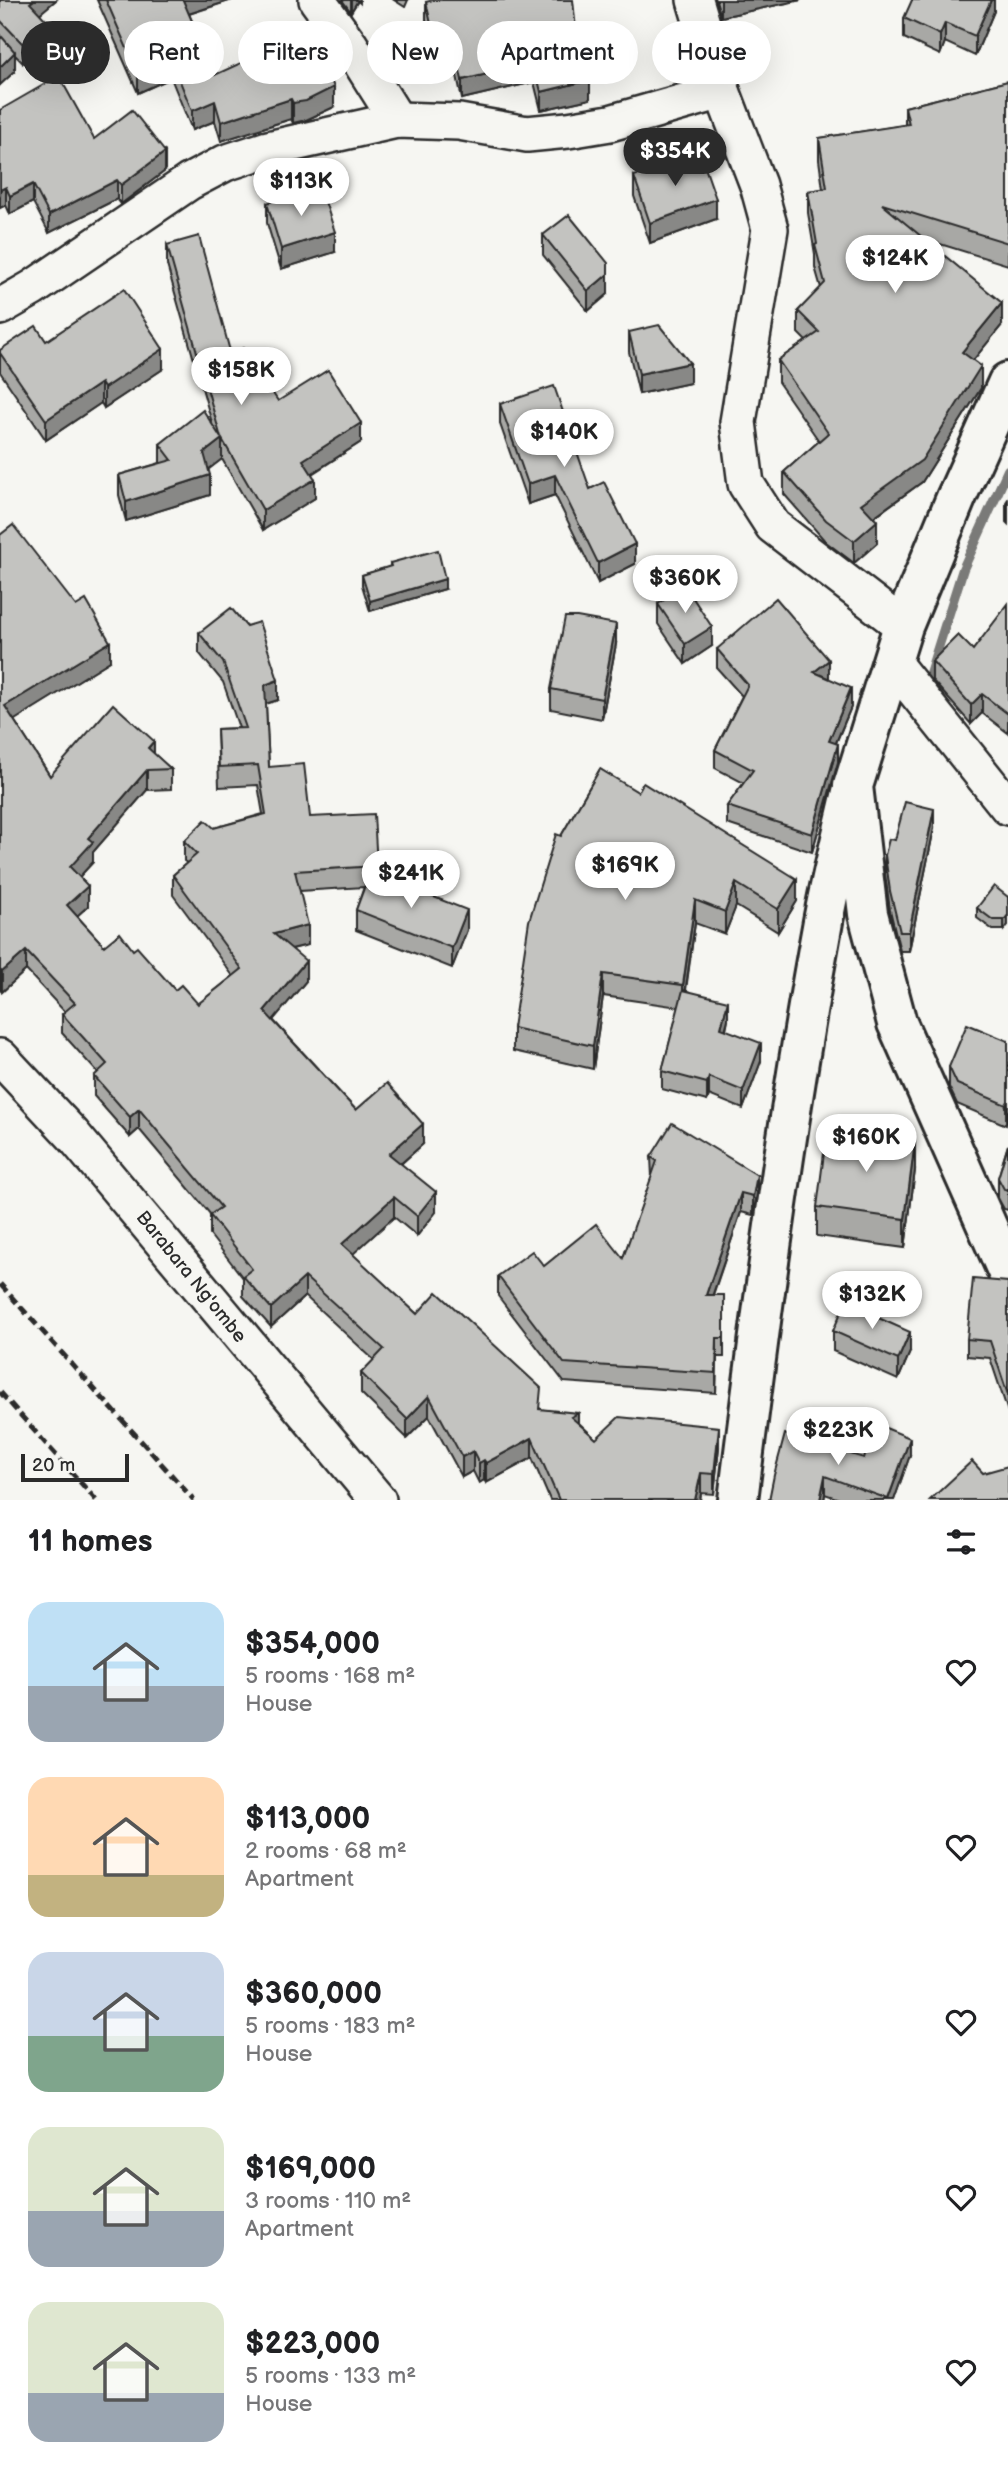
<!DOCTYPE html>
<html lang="en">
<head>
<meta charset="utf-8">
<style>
	body { margin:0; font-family:"Balsamiq Sans",sans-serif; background:#f2f2f2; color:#202124; height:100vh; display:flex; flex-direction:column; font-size:26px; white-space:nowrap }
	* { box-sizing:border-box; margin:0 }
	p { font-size:23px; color:#757577 }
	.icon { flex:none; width:38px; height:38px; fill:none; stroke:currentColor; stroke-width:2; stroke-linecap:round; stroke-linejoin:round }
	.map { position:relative; height:1500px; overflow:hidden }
	.details { display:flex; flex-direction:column; background:#fff; flex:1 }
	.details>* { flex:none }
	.banner { position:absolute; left:21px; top:21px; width:966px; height:63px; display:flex; gap:14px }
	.scale { position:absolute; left:21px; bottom:18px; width:108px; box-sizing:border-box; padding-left:7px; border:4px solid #2b2b2b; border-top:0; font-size:19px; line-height:24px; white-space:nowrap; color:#2b2b2b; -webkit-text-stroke:5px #f6f6f2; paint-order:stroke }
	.price { position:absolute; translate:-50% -60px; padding:0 16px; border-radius:24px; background:#fff; color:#222; font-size:23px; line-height:46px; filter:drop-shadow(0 2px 4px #0008) }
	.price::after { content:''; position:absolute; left:50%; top:42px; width:21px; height:16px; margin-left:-10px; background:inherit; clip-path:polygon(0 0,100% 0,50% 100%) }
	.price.on { background:#2b2b2b; color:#fff }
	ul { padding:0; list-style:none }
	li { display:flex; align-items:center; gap:21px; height:175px; padding:0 28px }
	li span { display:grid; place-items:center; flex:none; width:196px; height:140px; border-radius:21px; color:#555 }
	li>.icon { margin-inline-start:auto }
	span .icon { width:84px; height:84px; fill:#fffc; stroke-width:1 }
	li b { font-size:30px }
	h2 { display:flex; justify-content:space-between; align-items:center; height:84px; padding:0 28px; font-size:30px }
	.chip { padding:0 24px; border-radius:32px; background:#fff; box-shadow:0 7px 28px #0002; font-size:24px; line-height:63px }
	.chip.on { background:#2b2b2b; color:#fff }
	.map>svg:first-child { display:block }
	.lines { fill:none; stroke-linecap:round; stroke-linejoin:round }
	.stream { stroke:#7a7a78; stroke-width:10 }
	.minor-casing { stroke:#2b2b2b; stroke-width:40 }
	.tertiary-casing { stroke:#2b2b2b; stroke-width:44 }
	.secondary-casing { stroke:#2b2b2b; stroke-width:44 }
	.minor { stroke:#f6f6f2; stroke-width:35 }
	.tertiary { stroke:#f6f6f2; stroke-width:38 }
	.secondary { stroke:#f6f6f2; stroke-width:38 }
	.rail { stroke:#2b2b2b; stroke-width:5; stroke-dasharray:10 5; stroke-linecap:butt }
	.wall { fill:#a8a8a5; stroke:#2b2b2b; stroke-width:2 }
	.shaded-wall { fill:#888886; stroke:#2b2b2b; stroke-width:2 }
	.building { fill:#c3c3c0; stroke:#2b2b2b; stroke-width:2 }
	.labels { text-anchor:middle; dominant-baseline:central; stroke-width:6; stroke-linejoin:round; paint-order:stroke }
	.street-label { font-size:19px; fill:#2b2b2b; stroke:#f6f6f2 }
</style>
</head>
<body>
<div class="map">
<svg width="1008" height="1500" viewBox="0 0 1008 1500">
	<rect width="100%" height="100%" fill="#f6f6f2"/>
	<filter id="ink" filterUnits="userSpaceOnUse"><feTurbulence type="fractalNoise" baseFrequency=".0143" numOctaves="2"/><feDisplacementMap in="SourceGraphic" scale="14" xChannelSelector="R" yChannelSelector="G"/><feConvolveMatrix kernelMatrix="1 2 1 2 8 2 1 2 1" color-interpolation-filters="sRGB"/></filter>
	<g filter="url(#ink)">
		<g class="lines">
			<path class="stream" d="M924,692L963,569L1008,470"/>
			<defs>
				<g id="minor">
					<path d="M317,0L350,45L397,120"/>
					<path d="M695,0L722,91L758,185L770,229L738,422L746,484L773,526L903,626"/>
					<path d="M0,307L33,288L189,182L225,163L268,149L397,120L459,122L527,134L568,130L610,123L722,91"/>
					<path d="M892,662L1008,807"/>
					<path d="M0,1057L73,1135L378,1500"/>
				</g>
				<path id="tertiary" d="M738,1500C762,1308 787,1117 822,927C830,881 842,836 852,792"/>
				<path id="secondary" d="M1008,382L956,498L903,626L853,786L868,914L897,1023L1008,1273"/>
			</defs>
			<use href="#minor" class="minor-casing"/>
			<use href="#tertiary" class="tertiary-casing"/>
			<use href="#secondary" class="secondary-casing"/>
			<use href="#minor" class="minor"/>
			<use href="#tertiary" class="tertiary"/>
			<use href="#secondary" class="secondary"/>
			<g class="rail">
				<path d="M0,1284L194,1500"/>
				<path d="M0,1392L96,1500"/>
			</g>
		</g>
		<g class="wall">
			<path d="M0,0H56L40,13L47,40L23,63L15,55V71L0,85Z"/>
			<path d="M97,0H232L189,14L215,75L334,107L306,120L293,123L291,119L221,141L215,121L192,130L171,78L138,93Z"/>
			<path d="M342,0H360V3L358,1L351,12Z"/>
			<path d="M394,0H408L405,7Z"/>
			<path d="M716,0H801L721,17Z"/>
			<path d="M994,0V11L975,56L945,42L940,55L904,38V18Z"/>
			<path d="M426,2L578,49L590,99L541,110L534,82L462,99L452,52L434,56L426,20Z"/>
			<path d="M1008,81V265L924,239L1002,325L973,360L981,388L922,482L873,518L877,543L854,563L826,542L784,494V472L819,441L778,382V360L806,341L798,333V311L821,288L815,267V254L808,213V191L823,189L819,160V138L905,125V107Z"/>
			<path d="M0,110L94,139L165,171L121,204L117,199L49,233L33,202L10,214L6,205L0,208Z"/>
			<path d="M634,176L716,219L650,243L634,196Z"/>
			<path d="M267,203L335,252L281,269L267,223Z"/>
			<path d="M543,235L608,294L588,311L543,255Z"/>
			<path d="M167,245L231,355L278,401L361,442L312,474L315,498L263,530L222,459L208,469L210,495L126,521L119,495V475L160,463V444L212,423L167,265Z"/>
			<path d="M629,332L690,383L639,394L629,352Z"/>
			<path d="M46,341L163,369L104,408L101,403L46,440L0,372V350Z"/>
			<path d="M500,404L590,489L635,564L598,583L555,495L528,504L500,424Z"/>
			<path d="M1008,499V524L1006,522V502Z"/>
			<path d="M0,535L110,661L14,720L50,776L154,754L171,769V789L147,790L93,852V862L79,877L88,906L77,916L104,946L133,950L175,990L198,1004L233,976L173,895V875L187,863L184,861V841L214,828L263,814L258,785L219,787L217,729L239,728L223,682L199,653V633L278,700L266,704L269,767L310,817L377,866V875L467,930L452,968L356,930V910L364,887L300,891L308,945L292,949L306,981L273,1020L356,1110L423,1144L401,1164L436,1212L417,1236L394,1217L352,1254L417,1314L541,1409L578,1422L596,1439L719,1447L714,1494L701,1493L700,1500H550L532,1458L486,1483L484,1480L479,1483L473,1471L462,1477L429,1416L407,1438L361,1393V1373L374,1360L305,1296L271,1327L243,1296V1278L210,1235V1215H211L139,1129L130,1137L94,1096V1076L98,1073L62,1033V1014L65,1012L26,970L2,992L0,990Z"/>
			<path d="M390,563L445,589L370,611L362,585V575L390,567Z"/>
			<path d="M658,604L712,646L685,664L658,624Z"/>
			<path d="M1008,605V733L982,713L971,724L932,680V661L973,650Z"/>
			<path d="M616,644L602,719L551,709V689Z"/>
			<path d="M717,649L829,679L851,707L836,743L838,762L812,852L727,824V806L744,783L715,768V750L742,696L717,668Z"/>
			<path d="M600,769L797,901L778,932L736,906L725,934L695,923L686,990L728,1019L726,1030L761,1061L743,1109L709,1095L707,1101L662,1089V1071L679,1007L603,996L593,1069L513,1051V1028L561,836Z"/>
			<path d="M934,828L909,951H900L890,910L885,874V855L895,840Z"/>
			<path d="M1008,897V925L1004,930H993L977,918V908Z"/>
			<path d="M1008,1041L1006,1125L957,1104L949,1087V1067Z"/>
			<path d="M1008,1145V1210L1004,1209L998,1198V1178Z"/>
			<path d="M651,1157L757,1194L753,1215L741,1212L713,1295H724V1357H717L716,1393L564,1382L498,1296V1276L544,1266L623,1258L652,1177Z"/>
			<path d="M915,1170L905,1248L817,1236V1207Z"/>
			<path d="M1008,1282V1412L990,1358L967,1356V1339Z"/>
			<path d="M833,1331L910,1352L898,1380L833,1351Z"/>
			<path d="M910,1455L894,1500H842L825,1494L824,1500H769L864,1458Z"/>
		</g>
		<g class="shaded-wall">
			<path d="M34,0H56L30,22V3Z"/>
			<path d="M182,0H232L182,16Z"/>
			<path d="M351,0H358L351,12Z"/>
			<path d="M721,0H801L721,17Z"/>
			<path d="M991,0H994V11L975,56V36Z"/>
			<path d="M47,21V40L23,63V44Z"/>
			<path d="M945,23V42L940,55V35Z"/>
			<path d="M452,33V52L434,56V37Z"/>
			<path d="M15,52V71L0,85V67Z"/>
			<path d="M171,59V78L138,93V74Z"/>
			<path d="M534,63V82L462,99V80Z"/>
			<path d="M590,80V99L541,110V92Z"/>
			<path d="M334,87V107L306,120L293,123V103Z"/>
			<path d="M291,99V119L221,141V122Z"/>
			<path d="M215,101V121L192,130V111Z"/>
			<path d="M165,152V171L121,204V185Z"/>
			<path d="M117,180V199L49,233V215Z"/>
			<path d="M33,184V202L10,214V196Z"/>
			<path d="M6,187V205L0,208V190Z"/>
			<path d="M716,199V219L650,243V223Z"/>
			<path d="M335,232V252L281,269V249Z"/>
			<path d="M608,274V294L588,311V291Z"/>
			<path d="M1002,303V325L962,374V352Z"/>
			<path d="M163,349V369L104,408V388Z"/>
			<path d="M690,363V383L639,394V374Z"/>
			<path d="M981,366V388L922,482L861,526V504Z"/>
			<path d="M101,383V403L46,440V420Z"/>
			<path d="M361,423V442L303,479V460Z"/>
			<path d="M222,439V459L204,473V453Z"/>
			<path d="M210,475V495L126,521V502Z"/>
			<path d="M555,475V495L528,504V484Z"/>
			<path d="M315,479V498L263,530V510Z"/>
			<path d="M877,521V543L854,563V541Z"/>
			<path d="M635,544V564L598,583V563Z"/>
			<path d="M445,579V589L370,611V601Z"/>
			<path d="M616,624V644L602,719V699Z"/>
			<path d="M712,627V646L685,664V644Z"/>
			<path d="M110,642V661L5,726V706Z"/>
			<path d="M829,660V679L814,672Z"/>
			<path d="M278,680V700L265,704V685Z"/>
			<path d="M851,688V707L829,759V741Z"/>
			<path d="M982,694V713L971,724V705Z"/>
			<path d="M154,741V761L148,748Z"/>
			<path d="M838,744V762L812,852V834Z"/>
			<path d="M147,770V790L93,852V862L70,887V867L88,838Z"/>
			<path d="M934,809V828L909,951V932Z"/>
			<path d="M797,879V901L778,932V909Z"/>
			<path d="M736,883V906L725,934V912Z"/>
			<path d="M88,886V906L67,925V905Z"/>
			<path d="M695,900V923L683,1008V985Z"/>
			<path d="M467,910V930L452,968V948Z"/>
			<path d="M1008,915V925L1004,930V920Z"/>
			<path d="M308,925V945L274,953V934Z"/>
			<path d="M26,951V970L2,992V972Z"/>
			<path d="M306,961V981L264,1031V1011Z"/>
			<path d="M603,974V996L593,1069V1046Z"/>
			<path d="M728,1001V1019L721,1046V1028Z"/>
			<path d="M761,1043V1061L743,1109V1091Z"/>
			<path d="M709,1077V1095L707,1101V1083Z"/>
			<path d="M1008,1101V1121L1006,1125V1105Z"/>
			<path d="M139,1109V1129L130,1137V1117Z"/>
			<path d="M423,1124V1144L389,1174V1154Z"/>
			<path d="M915,1141V1170L905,1248V1219Z"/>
			<path d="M757,1175V1194L753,1215V1196Z"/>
			<path d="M436,1192V1212L417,1236V1216Z"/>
			<path d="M741,1193V1212L706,1314V1295Z"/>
			<path d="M394,1197V1217L342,1264V1244Z"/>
			<path d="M305,1277V1296L271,1327V1308Z"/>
			<path d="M910,1332V1352L898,1380V1360Z"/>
			<path d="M717,1338V1357L716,1393V1373Z"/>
			<path d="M429,1396V1416L407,1438V1419Z"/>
			<path d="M578,1413V1433L571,1417Z"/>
			<path d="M719,1427V1447L714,1494V1474Z"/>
			<path d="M532,1438V1458L486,1483V1463Z"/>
			<path d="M910,1438V1455L894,1500H888Z"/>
			<path d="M473,1451V1471L462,1477V1457Z"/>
			<path d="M484,1460V1480L479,1483V1463Z"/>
			<path d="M701,1473V1493L700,1500H695Z"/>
			<path d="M825,1476V1494L824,1500H820Z"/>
		</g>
		<g class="building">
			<path d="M0,0H34L30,3L47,21L23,44L0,20Z"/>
			<path d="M106,0H183L215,75L308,32L334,87L306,101L293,103L291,99L221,122L215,101L192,111L171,59L138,74Z"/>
			<path d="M433,0H573L578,49L582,48L590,80L541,92L534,63L462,80L452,33L434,37L426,2Z"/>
			<path d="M912,0H991L975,36L945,23L940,35L904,18Z"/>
			<path d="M2,37L15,52L0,67V39Z"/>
			<path d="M59,76L94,139L132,110L165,152L121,185L117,180L49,215L33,184L10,196L6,187L0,190V110Z"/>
			<path d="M1008,81V243L882,204L1002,303L962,352L981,366L922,460L861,504L877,521L854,541L826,520L784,472L828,433L778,360L819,332L798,311L825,283L815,245L817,244L808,191L827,188L819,138L909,124L905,107Z"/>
			<path d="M700,153L716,199L650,223L634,176Z"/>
			<path d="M320,186L335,232L281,249L267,203Z"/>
			<path d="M569,215L608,263V274L588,291L543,235Z"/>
			<path d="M199,236L231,355L243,348L278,401L328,370L361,423L303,460L315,479L263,510L222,439L204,453L210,475L126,502L119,475L172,460L160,444L203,410L221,438L167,245Z"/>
			<path d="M124,289L163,349L104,388L101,383L46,420L0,353V350L36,326L46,341Z"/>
			<path d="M659,325L690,363L639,374L629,332Z"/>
			<path d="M554,386L590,489L604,482L635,544L598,563L555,475L528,484L500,404Z"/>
			<path d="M13,525L76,606L86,600L110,642L5,706L50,776L113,704L154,741L148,748L171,769L147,770L88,838L93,842L70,867L88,886L67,905L104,946L120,933L133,950L137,947L175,990L181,985L198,1004L242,969L173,875L197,854L184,841L205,820L214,828L266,814L258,765L219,767L217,729L246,728L223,662L199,633L231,608L246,626L259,622L278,680L265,685L269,767L304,764L310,817L374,814L377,866L295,871L308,925L274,934L306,961L264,1011L356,1110L387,1083L423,1124L389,1154L436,1192L417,1216L394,1197L342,1244L417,1314L437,1292L541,1388L539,1409L578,1413L571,1417L596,1439L619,1417L719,1427L714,1474L701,1473L695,1500H559L532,1438L486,1463L484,1460L479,1463L473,1451L462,1457L429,1396L407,1419L361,1373L384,1349L305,1277L271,1308L243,1276L252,1269L210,1215L221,1207L139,1109L130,1117L94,1076L107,1064L62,1014L75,1003L26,951L2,972L0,970V535Z"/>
			<path d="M438,550L445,579L370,601L362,575L391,566L390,563Z"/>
			<path d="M685,586L712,627L685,644L658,604Z"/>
			<path d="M776,598L829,660L814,672L851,688L829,741L838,744L812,834L727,806L753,770L715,750L748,685L717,649Z"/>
			<path d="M1008,604V714L982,694L971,705L932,661L958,635L973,650Z"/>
			<path d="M565,617H577L616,624L602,699L551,689Z"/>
			<path d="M600,769L638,792L643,783L797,879L778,909L736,883L725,912L695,900L683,985L603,974L593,1046L513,1028L529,921L556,834L561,836Z"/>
			<path d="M905,802L934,809L909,932H900L890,891L885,855L889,839L895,840Z"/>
			<path d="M370,872L467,910L452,948L356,910Z"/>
			<path d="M994,886L1008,897V915L1004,920H993L977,908Z"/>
			<path d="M683,990L728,1001L721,1028L761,1043L743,1091L709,1077L707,1083L662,1071Z"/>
			<path d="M967,1024L1008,1041V1101L1006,1105L957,1084L949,1067Z"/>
			<path d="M672,1123L757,1175L753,1196L741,1193L706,1295H724V1338H717L716,1373L564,1363L498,1276L532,1251L544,1266L596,1224L623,1258L657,1161L651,1157Z"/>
			<path d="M827,1130L915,1141L905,1219L817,1207Z"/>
			<path d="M1008,1145V1190L1004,1189L998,1178Z"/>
			<path d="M973,1279L1008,1282V1395L990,1341L967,1339Z"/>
			<path d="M845,1303L910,1332L898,1360L833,1331Z"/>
			<path d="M876,1424L910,1438L888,1499L825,1476L820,1500H769L774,1475L785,1434L864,1458Z"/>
			<path d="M972,1461L983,1473L1008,1466V1500H930Z"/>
		</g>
	</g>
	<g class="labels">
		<g class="street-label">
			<text transform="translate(191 1277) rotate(51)">Barabara Ng'ombe</text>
		</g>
	</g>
</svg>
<div class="scale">20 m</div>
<b class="price on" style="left:675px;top:188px">$354K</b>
<b class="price" style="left:301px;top:218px">$113K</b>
<b class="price" style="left:895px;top:295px">$124K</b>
<b class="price" style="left:241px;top:407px">$158K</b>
<b class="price" style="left:564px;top:469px">$140K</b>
<b class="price" style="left:685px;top:615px">$360K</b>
<b class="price" style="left:625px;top:902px">$169K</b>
<b class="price" style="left:411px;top:910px">$241K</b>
<b class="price" style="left:866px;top:1174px">$160K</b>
<b class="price" style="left:872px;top:1331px">$132K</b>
<b class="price" style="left:838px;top:1467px">$223K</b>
<div class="banner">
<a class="chip on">Buy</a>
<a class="chip">Rent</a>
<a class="chip">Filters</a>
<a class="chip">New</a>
<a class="chip">Apartment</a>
<a class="chip">House</a>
</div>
</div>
<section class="details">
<h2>11 homes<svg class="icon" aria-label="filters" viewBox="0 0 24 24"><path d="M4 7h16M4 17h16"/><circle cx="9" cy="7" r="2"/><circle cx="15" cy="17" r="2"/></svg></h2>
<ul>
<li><span style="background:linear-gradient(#bfe0f5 60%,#9aa5b1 0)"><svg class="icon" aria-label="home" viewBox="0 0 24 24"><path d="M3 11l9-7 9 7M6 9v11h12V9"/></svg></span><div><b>$354,000</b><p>5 rooms · 168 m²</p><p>House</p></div><svg class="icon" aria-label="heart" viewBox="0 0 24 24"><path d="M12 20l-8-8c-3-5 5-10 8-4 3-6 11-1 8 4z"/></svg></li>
<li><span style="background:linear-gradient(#ffd9b3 70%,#c2b280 0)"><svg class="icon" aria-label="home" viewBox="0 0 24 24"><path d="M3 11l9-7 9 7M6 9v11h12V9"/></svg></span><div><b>$113,000</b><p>2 rooms · 68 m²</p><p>Apartment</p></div><svg class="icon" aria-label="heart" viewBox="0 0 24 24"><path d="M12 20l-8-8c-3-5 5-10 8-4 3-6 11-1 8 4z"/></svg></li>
<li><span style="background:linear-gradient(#c9d6e8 60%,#7fa58c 0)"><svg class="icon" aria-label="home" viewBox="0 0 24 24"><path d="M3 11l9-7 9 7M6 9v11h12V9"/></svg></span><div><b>$360,000</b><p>5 rooms · 183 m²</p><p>House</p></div><svg class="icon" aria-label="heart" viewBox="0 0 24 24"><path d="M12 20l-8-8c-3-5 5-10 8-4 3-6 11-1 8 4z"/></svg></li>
<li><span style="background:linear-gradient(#dfe7d0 60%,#9aa5b1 0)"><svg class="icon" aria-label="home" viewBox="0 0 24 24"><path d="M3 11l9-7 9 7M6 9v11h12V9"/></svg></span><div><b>$169,000</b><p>3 rooms · 110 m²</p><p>Apartment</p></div><svg class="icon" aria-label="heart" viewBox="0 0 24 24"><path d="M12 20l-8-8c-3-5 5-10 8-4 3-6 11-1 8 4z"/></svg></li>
<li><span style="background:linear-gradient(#dfe7d0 65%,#9aa5b1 0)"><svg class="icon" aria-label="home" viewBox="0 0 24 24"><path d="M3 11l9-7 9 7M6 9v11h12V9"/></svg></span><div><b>$223,000</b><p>5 rooms · 133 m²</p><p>House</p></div><svg class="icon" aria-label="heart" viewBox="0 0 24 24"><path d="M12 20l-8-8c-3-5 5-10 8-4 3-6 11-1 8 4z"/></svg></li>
</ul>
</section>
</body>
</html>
